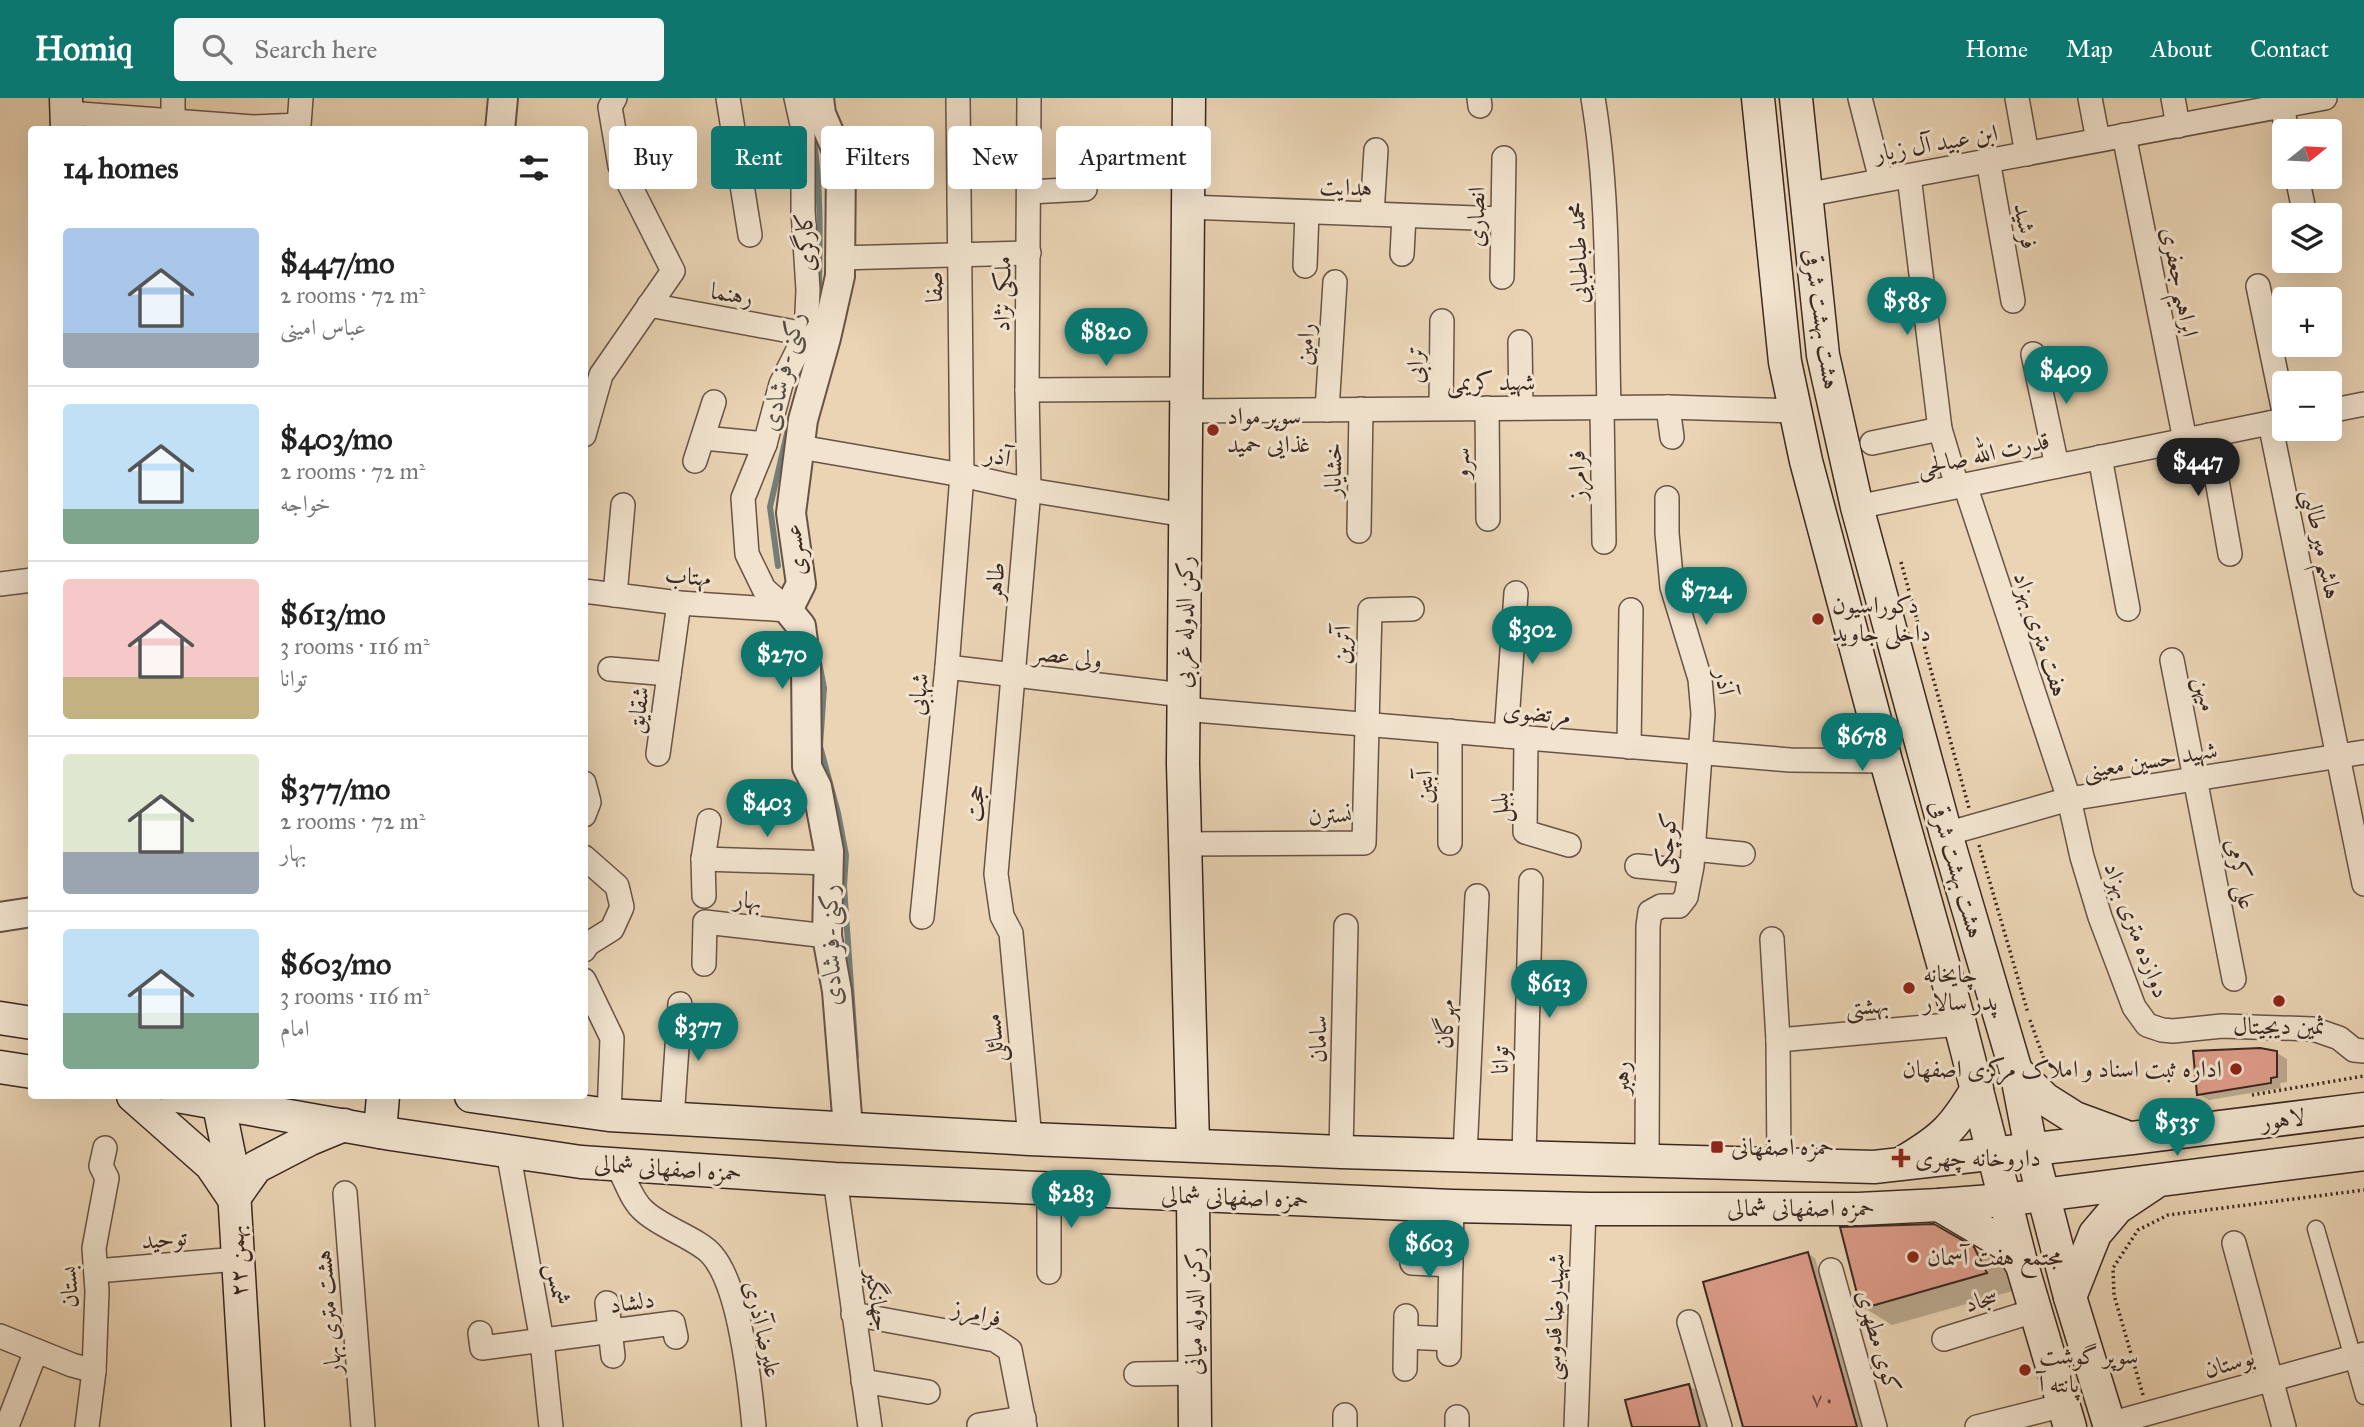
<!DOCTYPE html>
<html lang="en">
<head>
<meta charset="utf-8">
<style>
	body { margin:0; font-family:"IM FELL Great Primer",Amiri,serif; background:#f6f6f6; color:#222; height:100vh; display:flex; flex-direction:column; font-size:26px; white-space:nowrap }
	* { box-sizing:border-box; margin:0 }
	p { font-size:23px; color:#767676 }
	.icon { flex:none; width:38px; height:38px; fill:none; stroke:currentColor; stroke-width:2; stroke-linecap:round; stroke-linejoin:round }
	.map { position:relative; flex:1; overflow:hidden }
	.details { position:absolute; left:28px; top:28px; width:560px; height:973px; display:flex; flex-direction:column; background:#fff; border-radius:7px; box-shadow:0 7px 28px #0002 }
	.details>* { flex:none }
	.hud { position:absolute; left:609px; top:28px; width:665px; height:63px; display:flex; gap:14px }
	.needle { width:46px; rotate:72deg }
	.tools { position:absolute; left:2272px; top:21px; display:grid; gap:14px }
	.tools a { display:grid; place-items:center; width:70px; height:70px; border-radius:7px; background:#fff; box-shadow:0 7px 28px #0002; font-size:35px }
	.price { position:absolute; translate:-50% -60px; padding:0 16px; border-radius:24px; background:#0f766e; color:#fff; font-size:23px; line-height:46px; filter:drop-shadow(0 2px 4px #0008) }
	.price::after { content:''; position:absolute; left:50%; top:42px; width:21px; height:16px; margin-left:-10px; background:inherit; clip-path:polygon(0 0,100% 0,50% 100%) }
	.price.current { background:#222; color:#fff }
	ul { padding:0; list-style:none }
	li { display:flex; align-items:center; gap:21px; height:175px; padding:0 35px }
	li+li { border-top:2px solid #e0e0e0 }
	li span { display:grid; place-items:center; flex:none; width:196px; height:140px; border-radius:7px; color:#555 }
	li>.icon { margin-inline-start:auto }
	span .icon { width:84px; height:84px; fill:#fffc; stroke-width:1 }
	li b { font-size:30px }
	h2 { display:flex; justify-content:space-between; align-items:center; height:84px; padding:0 35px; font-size:30px }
	.tag { padding:0 24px; border-radius:7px; background:#fff; box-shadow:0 7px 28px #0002; font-size:24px; line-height:63px }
	.tag.current { background:#0f766e; color:#fff }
	header { display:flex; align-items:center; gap:42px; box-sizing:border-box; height:98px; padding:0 35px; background:#0f766e; color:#fff }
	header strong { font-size:33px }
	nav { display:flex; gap:38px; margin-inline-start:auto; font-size:24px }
	.search { width:490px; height:63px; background:#f6f6f6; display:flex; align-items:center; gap:18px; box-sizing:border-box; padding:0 24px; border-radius:7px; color:#767676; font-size:26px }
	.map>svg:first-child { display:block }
	.shadow { fill:#0003 }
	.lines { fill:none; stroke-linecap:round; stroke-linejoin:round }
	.stream { stroke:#737e79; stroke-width:6 }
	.building { fill:#dd9c89; stroke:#3b2821; stroke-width:2 }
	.pedestrian-casing { stroke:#675346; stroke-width:19 }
	.minor-casing { stroke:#675346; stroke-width:26 }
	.tertiary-casing { stroke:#675346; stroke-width:32 }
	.secondary-casing { stroke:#3b2821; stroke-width:35 }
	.path { stroke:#3b2821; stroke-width:3.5; stroke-dasharray:2 3.5; stroke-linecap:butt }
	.pedestrian { stroke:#f1e3ce; stroke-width:16 }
	.minor { stroke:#f1e3ce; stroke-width:23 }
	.tertiary { stroke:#f1e3ce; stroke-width:28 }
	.secondary { stroke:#f1e3ce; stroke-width:32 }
	.poi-dot { fill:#8f2418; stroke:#f1e3ce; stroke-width:2.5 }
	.labels { text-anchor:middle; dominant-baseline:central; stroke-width:6; stroke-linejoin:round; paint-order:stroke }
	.number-label { font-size:21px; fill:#64453b }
	.street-label { font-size:24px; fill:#3b2821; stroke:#f1e3ce }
	.poi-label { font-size:24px; fill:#3b2821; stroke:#f1e3ce; text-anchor:start }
	.water-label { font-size:26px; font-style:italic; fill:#524c46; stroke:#f1e3ce }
</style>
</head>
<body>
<header>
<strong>Homiq</strong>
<div class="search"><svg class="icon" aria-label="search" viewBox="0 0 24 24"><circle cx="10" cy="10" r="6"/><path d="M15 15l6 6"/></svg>Search here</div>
<nav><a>Home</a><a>Map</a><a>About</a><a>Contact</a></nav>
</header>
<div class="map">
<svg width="2364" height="1329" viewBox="0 0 2364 1329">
	<rect width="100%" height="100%" fill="#ead4b4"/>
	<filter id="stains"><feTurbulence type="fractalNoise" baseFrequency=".00286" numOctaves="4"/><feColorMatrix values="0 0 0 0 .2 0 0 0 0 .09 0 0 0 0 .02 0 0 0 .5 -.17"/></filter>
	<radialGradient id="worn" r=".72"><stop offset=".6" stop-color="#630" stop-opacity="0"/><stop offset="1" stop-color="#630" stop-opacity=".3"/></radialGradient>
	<g class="shadow">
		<path d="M2277,955L2287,961V984L2280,985L2281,990L2209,1002L2198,996Z"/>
		<path d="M1934,1127L2003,1168L2016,1192L1892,1227L1863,1209Z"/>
		<path d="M1808,1156L1815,1160L1862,1329H1745Z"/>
		<path d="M1689,1288L1710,1300L1717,1329H1633Z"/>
	</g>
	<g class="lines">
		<g class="stream">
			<path d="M813,37C821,87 820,139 819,190"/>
			<path d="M778,468L770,409L789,327"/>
			<path d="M819,564L824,590L820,648L838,715L846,757L844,788L856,959"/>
		</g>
	</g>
	<g class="building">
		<path d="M2260,950L2277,953V979L2271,980V985L2197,997L2193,953Z"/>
		<path d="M1934,1126L1974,1149L1987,1175L1861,1211L1840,1129Z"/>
		<path d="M1808,1154L1857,1329H1743L1703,1184Z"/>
		<path d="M1689,1286L1700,1329H1632L1625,1302Z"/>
	</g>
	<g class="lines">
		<defs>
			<path id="pedestrian" d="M2316,1131L2364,1298"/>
			<g id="minor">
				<path d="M728,0L750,137"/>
				<path d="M1029,0L1027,292L1029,392L996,776L1002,818L1011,835L1030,1041"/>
				<path d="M1479,0L1480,8"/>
				<path d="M1593,0C1610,101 1606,207 1609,309"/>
				<path d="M1860,0L1881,82"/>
				<path d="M2017,0L2027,56"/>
				<path d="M2090,0L2098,42"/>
				<path d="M2173,0L2178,28"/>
				<path d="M2282,8L2287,33"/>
				<path d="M67,15L253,29L299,27L301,0"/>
				<path d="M173,22V0"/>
				<path d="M2124,37L2185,342"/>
				<path d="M1988,62L2013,203"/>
				<path d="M1909,78L1940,331L1957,388"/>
				<path d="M2297,79L2305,117"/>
				<path d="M1029,94L1085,91"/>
				<path d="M1805,97L2325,0"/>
				<path d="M1188,109L1502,121"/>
				<path d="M1372,116L1376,52"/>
				<path d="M1402,156L1404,118"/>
				<path d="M838,160L1029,155"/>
				<path d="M1305,168L1307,114"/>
				<path d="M1502,179L1504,60"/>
				<path d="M2258,188L2284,314"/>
				<path d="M649,207L806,236"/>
				<path d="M1520,244L1521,310"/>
				<path d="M2033,256L2057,368"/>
				<path d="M1027,292L1186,291"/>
				<path d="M1668,309L1672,339"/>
				<path d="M1441,310L1442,223"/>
				<path d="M1487,310L1488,421"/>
				<path d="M1602,310L1604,444"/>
				<path d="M1327,312L1335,184"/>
				<path d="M1186,313L1668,309L1796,313"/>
				<path d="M2329,313L2364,306"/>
				<path d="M2270,325L2364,786"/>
				<path d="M584,337L601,277L673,173L620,68L610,9L615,0"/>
				<path d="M2209,337L2230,456"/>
				<path d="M704,340L765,346"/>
				<path d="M1872,345L1940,331"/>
				<path d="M800,349L962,377L1029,392L1185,417"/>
				<path d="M2100,359L2128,511"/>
				<path d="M695,363L714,304"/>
				<path d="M1965,387L2069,701L2082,759L2100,819L2134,909L2147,927L2162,932L2173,933L2222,928L2313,931L2339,940L2354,952L2364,953"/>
				<path d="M1857,409L2284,322"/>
				<path d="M1359,433L1361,311"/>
				<path d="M0,486L32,482"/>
				<path d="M584,493L679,505L788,512"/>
				<path d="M615,497L623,407"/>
				<path d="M788,512L764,491L747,456L743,400L765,346L781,286L806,236L808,192L803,112V31L796,0"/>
				<path d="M2172,562L2234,881"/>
				<path d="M947,569L1183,597"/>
				<path d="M610,571L669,576"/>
				<path d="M1183,611L1790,662L1886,663"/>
				<path d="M1506,638L1516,495"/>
				<path d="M1526,640L1525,734L1569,747"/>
				<path d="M1629,649L1631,512"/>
				<path d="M658,656L679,505"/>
				<path d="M584,685L589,704L584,717"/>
				<path d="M1946,736L2069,701L2364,654"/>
				<path d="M1450,745V633"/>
				<path d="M1184,746L1364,745L1370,512L1412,511"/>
				<path d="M1693,751L1743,756"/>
				<path d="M584,759L617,788L622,809L612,831L588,846L584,852"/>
				<path d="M703,761L830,765"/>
				<path d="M1637,768L1689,773"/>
				<path d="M704,798L703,761L709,723"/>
				<path d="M922,819L947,569L962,377L958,0"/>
				<path d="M1772,841L1778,942L1779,1066"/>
				<path d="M704,866L705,824L827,838"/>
				<path d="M584,882L612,940L609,1017"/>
				<path d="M1778,942L1960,926"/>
				<path d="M672,1021L680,906"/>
				<path d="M508,1053L542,1243L551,1329"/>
				<path d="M1341,1054L1346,828"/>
				<path d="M1465,1057L1477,798"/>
				<path d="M1524,1059L1531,783"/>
				<path d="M1647,1062L1648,828L1650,814L1661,808H1679L1686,799L1692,768L1703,616L1700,581L1672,489L1667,435V400"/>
				<path d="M617,1067C626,1082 631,1102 644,1113C662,1130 699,1141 712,1157C740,1189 750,1286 754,1329"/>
				<path d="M835,1081L870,1329"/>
				<path d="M1049,1090V1174"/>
				<path d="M345,1095L363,1329"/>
				<path d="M2234,1145L2284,1329"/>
				<path d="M1412,1165L1451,1167"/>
				<path d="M1831,1172L1875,1329"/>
				<path d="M96,1173L237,1161"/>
				<path d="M607,1205L613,1258"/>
				<path d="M853,1216L995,1242L1010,1252L1025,1329"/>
				<path d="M1689,1224L1720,1329"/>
				<path d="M480,1235L482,1250L673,1225L676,1239"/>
				<path d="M0,1238L72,1267L94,1273"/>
				<path d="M1406,1239L1449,1241"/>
				<path d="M1944,1241L2034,1213"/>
				<path d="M1449,1256L1452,1108"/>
				<path d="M1405,1271L1406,1218"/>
				<path d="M1136,1276L1194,1275"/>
				<path d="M863,1283L928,1294"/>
				<path d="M1345,1317V1329"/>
				<path d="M1457,1319V1329"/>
				<path d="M2109,1326L2364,1256"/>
				<path d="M979,1327L1024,1320"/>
				<path d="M7,1328L36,1253"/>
				<path d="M87,1329L94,1273L96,1220L97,1193L94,1150L107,1080L101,1068L105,1050"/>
				<path d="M1576,1329L1584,1111"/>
				<path d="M1977,1329L2064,1307"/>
			</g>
			<g id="tertiary">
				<path d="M819,0L821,16L841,62L840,178L826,240L803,322L791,415L801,486L788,512L801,528L806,567L807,669L817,689L829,753L827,838L837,893L848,1030"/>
				<path d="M500,32L503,0"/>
				<path d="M0,819L32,814"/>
			</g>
			<g id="secondary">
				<path d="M66,0L67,32"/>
				<path d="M1189,0L1183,666L1193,1047"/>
				<path d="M1758,0L1785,264L1806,363L1886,663L1960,926L2021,1164L2070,1329"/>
				<path d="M1796,0L1823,257L1857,409L1946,736L2016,973L2031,1050L2070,1199L2110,1329"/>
				<path d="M0,920L32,925"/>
				<path d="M0,969L32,974"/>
				<path d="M2016,973L2045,1001L2075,1020L2124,1038"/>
				<path d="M133,998L211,1067L232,1098"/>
				<path d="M177,998L391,1036L581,1064L835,1081L1452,1108L1589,1111H1859L1939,1107L2004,1102L2364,1056"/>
				<path d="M217,998L233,1076L248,1329"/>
				<path d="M471,998L609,1017L1030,1041L1341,1054L1874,1069L2132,1040L2364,1011"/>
				<path d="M380,1034L383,998"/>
				<path d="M1905,1063C1944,1040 1954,1029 1977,991"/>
				<path d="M1193,1098L1195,1329"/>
				<path d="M234,1100L256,1069L310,1041L344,1027"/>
				<path d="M1939,1107L2010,1149L2020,1164"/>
				<path d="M2070,1199L2095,1136L2117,1110L2153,1086"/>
			</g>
		</defs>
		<use href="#pedestrian" class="pedestrian-casing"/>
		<use href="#minor" class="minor-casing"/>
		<use href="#tertiary" class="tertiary-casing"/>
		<use href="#secondary" class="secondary-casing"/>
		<g class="path">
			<path d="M1901,464L1969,710"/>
			<path d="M1979,747L2028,915"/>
			<path d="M2030,922L2045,964"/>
			<path d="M2252,997L2364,978"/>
			<path d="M2143,1297L2114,1197L2113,1170L2138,1132L2168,1117L2364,1092"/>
		</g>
		<use href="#pedestrian" class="pedestrian"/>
		<use href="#minor" class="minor"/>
		<use href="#tertiary" class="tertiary"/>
		<use href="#secondary" class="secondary"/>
	</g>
	<g class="poi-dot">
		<circle cx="1213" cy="332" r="7"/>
		<circle cx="1818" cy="521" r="7"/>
		<circle cx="1909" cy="890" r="7"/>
		<circle cx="2279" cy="903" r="7"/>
		<circle cx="2236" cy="971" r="7"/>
		<rect x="1710" y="1042" width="14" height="14" rx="3.5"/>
		<path d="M1897.5 1049.5h7v7h7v7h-7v7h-7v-7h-7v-7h7z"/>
		<circle cx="1913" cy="1159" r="7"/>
		<circle cx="2025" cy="1272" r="7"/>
	</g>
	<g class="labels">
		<g class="number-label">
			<text x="1823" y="1301">۷۰</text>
		</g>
		<g class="street-label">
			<text transform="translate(1936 45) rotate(-10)">ابن عبید آل زیار</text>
			<text transform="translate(1346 89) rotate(2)">هدایت</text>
			<text transform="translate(1476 119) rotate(-89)">انصاری</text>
			<text transform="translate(2026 128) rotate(80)">فرشید</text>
			<text transform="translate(805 144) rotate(-93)">کارگری</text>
			<text transform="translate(1578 155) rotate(-92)">محمد طباطبایی</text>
			<text transform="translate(2180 184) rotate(79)">ابراهیم جعفری</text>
			<text transform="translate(934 189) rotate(-90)">صفا</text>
			<text transform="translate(732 196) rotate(10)">رهنما</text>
			<text transform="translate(1002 196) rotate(-89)">ملکی نژاد</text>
			<text transform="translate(1822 221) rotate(82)">هشت بهشت شرقی</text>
			<text transform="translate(1305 246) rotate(-86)">رامین</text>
			<text transform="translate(1415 267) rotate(-89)">ترابی</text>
			<text x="1491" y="284">شهید کریمی</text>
			<text transform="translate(1983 356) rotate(-12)">قدرت الله صالحی</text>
			<text transform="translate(998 358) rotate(13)">آذر</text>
			<text transform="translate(1461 365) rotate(-90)">سرو</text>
			<text transform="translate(1333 372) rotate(-89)">خشایار</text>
			<text transform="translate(1577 377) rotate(-91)">فرامرز</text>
			<text transform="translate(2322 446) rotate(78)">هاشم میر طالبی</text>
			<text transform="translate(795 452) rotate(-97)">عسری</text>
			<text transform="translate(688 478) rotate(5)">مهتاب</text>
			<text transform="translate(995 483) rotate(-85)">طاهر</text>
			<text transform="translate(1184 524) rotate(-89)">رکن الدوله غربی</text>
			<text transform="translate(2041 536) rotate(72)">هفت متری بهزاد</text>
			<text transform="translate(1342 547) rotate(-88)">آترین</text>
			<text transform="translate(1068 558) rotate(7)">ولی عصر</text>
			<text transform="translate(1725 584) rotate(81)">آذر</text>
			<text transform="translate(918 596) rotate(-84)">شهابی</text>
			<text transform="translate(2206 596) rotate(79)">میهن</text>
			<text transform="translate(638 612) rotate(-82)">شقایق</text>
			<text transform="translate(1537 615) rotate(5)">مرتضوی</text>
			<text transform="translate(2150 662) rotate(-9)">شهید حسین معینی</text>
			<text transform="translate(1424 689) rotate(-90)">آبتین</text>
			<text transform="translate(975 705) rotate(-86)">حجت</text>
			<text transform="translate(1500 710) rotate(-93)">بلبل</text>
			<text transform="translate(1330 717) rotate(-4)">نسترن</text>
			<text transform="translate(1666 745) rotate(-85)">کوچکی</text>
			<text transform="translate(1957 771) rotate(74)">هشت بهشت شرقی</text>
			<text transform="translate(2241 776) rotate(79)">علی کرمی</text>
			<text transform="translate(748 802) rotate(7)">بهار</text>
			<text transform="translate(2137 832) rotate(69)">دوازده متری بهزاد</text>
			<text transform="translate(1867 908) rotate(-5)">بهشتی</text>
			<text transform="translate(1445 926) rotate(-87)">مهرگان</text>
			<text transform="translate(994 940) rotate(-95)">مسائلی</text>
			<text transform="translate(1318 941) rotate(-89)">سامان</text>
			<text transform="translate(1500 962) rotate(-89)">توانا</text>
			<text transform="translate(1621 980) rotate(-90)">رهبر</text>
			<text transform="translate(2283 1021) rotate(-7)">لاهور</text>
			<text transform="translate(668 1070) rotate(4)">حمزه اصفهانی شمالی</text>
			<text transform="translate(1235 1099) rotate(2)">حمزه اصفهانی شمالی</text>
			<text x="1801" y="1110">حمزه اصفهانی شمالی</text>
			<text transform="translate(164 1141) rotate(-5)">توحید</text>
			<text transform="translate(237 1163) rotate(-93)">۲۲ بهمن</text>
			<text transform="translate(558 1186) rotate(80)">شمس</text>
			<text transform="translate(69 1189) rotate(-92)">بستان</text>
			<text transform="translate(878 1202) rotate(82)">جهانگیر</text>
			<text transform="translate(1981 1202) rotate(-17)">سجاد</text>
			<text transform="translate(632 1204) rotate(-8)">دلشاد</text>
			<text transform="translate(1194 1213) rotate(-90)">رکن الدوله میانی</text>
			<text transform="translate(328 1214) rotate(-95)">هشت متری بهار</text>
			<text transform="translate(977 1215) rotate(14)">فرامرز</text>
			<text transform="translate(1554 1219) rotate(-88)">شهیدرضا قدوسی</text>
			<text transform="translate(763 1231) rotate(77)">علیرضا آذری</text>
			<text transform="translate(1879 1243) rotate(74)">کوی مطهری</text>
			<text transform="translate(2229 1265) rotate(-16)">بوستان</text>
		</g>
		<g class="poi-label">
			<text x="1227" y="318">سوپر مواد<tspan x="1227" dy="28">غذایی حمید</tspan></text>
			<text x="1832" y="507">دکوراسیون<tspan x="1832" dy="28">داخلی جاوید</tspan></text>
			<text x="1923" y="876">چایخانه<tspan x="1923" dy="28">پدر سالار</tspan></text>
			<text x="2279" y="928" text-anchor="middle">ثمین دیجیتال</text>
			<text x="2222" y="971" text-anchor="end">اداره ثبت اسناد و املاک مرکزی اصفهان</text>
			<text x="1731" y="1049">حمزه اصفهانی</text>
			<text x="1915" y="1060">داروخانه چهری</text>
			<text x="1927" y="1159">مجتمع هفت آسمان</text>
			<text x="2039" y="1258">سوپر گوشت<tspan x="2039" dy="28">پانته آ</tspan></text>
		</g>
		<g class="water-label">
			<text transform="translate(782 273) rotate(-77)">رکنی-فرشادی</text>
			<text transform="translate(830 847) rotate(-92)">رکنی-فرشادی</text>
		</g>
	</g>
	<rect width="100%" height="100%" filter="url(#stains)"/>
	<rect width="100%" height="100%" fill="url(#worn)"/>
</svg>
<div class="tools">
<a><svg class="needle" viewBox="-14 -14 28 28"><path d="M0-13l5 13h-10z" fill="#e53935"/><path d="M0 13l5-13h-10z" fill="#767676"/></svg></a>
<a><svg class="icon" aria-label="layers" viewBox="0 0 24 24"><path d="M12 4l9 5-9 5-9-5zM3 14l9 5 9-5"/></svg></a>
<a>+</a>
<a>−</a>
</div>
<b class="price" style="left:1907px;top:239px">$585</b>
<b class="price" style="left:1106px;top:270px">$820</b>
<b class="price" style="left:2066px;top:308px">$409</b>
<b class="price current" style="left:2198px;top:400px">$447</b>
<b class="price" style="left:1706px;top:529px">$724</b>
<b class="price" style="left:1532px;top:568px">$302</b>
<b class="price" style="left:782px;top:593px">$270</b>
<b class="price" style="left:1862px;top:675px">$678</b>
<b class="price" style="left:767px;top:741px">$403</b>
<b class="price" style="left:1549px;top:922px">$613</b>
<b class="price" style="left:698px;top:965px">$377</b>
<b class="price" style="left:2177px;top:1060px">$535</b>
<b class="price" style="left:1071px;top:1132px">$283</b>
<b class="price" style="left:1429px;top:1182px">$603</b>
<div class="hud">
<a class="tag">Buy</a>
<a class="tag current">Rent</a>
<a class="tag">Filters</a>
<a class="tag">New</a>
<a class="tag">Apartment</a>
</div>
<section class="details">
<h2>14 homes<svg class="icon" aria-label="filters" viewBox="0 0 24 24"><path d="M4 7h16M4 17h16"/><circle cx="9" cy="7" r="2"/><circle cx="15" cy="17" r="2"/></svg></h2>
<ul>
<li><span style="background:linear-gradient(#a9c7e8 75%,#9aa5b1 0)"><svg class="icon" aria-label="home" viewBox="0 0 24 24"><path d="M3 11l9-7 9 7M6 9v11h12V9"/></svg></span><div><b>$447/mo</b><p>2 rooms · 72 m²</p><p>عباس امینی</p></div></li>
<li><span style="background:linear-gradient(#bfe0f5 75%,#7fa58c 0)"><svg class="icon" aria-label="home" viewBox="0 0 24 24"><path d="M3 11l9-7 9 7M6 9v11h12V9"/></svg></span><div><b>$403/mo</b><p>2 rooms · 72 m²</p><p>خواجه</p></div></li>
<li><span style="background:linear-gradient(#f6c9c9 70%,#c2b280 0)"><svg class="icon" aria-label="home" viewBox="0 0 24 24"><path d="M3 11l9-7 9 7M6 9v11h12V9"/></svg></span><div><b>$613/mo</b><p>3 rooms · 116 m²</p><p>توانا</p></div></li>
<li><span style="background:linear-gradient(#dfe7d0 70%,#9aa5b1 0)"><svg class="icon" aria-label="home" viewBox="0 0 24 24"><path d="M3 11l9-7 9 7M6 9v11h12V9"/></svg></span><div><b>$377/mo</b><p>2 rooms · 72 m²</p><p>بهار</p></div></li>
<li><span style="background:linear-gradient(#bfe0f5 60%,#7fa58c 0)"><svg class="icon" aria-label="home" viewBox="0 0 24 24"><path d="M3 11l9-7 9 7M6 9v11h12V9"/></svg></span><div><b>$603/mo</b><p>3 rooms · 116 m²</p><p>امام</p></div></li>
</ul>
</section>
</div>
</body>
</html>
